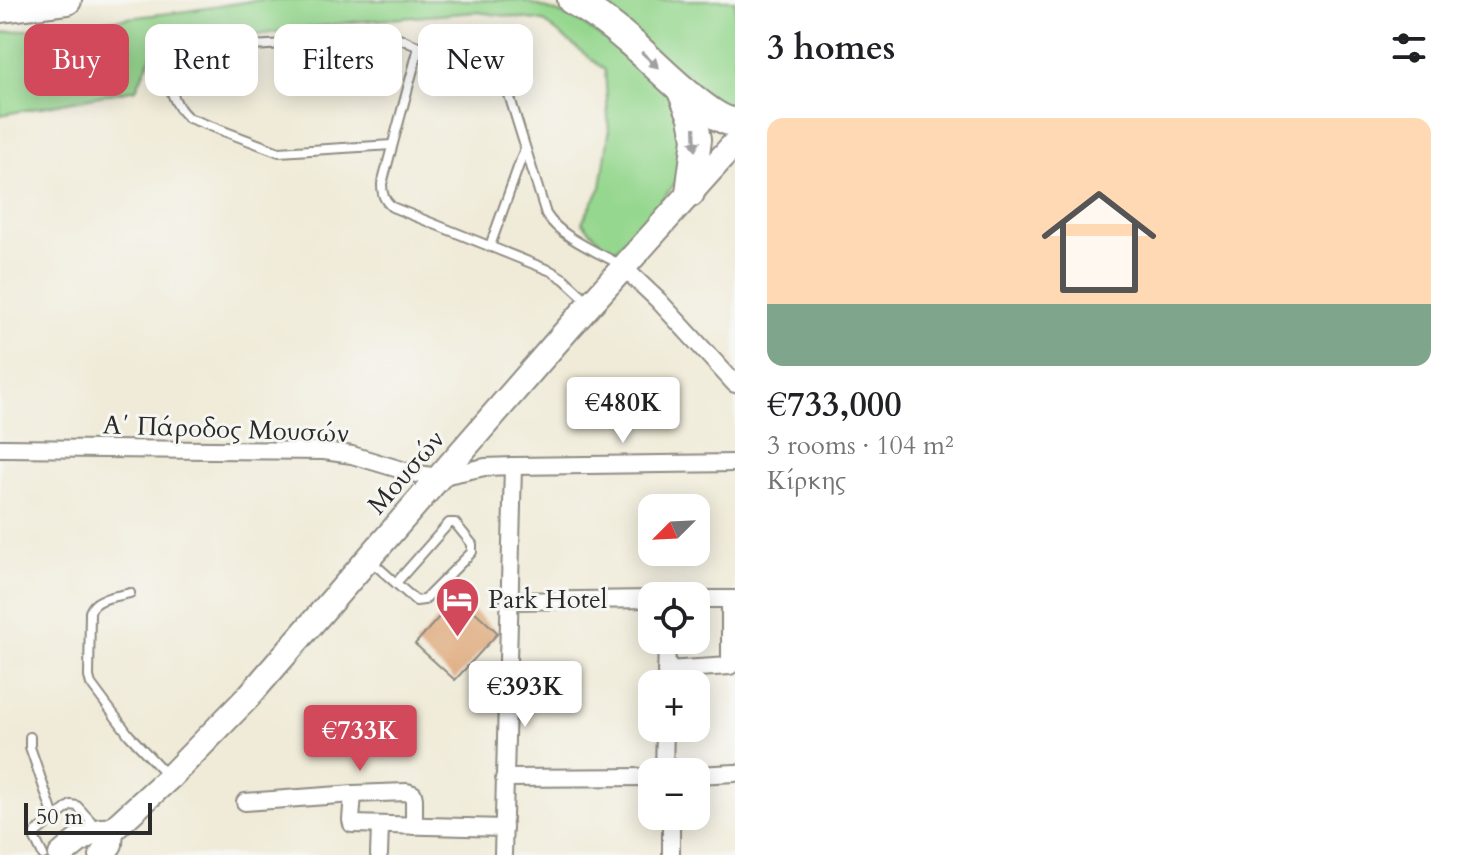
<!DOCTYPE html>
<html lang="en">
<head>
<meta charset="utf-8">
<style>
	body { margin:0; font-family:Cardo,serif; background:#f2f2f2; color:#202124; height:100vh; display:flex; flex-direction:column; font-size:30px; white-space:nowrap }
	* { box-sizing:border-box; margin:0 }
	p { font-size:26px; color:#757577 }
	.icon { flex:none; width:44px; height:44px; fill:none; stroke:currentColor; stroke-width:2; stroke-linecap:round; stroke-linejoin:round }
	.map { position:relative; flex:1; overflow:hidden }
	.details { display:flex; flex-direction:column; background:#fff; width:728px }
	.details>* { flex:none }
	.hud { position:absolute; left:24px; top:24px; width:590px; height:72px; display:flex; gap:16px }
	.needle { width:52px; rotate:246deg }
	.tools { position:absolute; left:638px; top:494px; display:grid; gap:16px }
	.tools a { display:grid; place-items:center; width:72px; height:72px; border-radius:16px; background:#fff; box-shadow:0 4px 20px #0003; font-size:40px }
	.scale { position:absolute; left:24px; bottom:20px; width:128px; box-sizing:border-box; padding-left:8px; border:4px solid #2b2b2b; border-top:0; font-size:22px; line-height:28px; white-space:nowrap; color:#2b2b2b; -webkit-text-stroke:6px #f6f6f2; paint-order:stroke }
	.price { position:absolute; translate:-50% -68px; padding:0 18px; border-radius:8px; background:#fff; color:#222; font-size:26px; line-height:52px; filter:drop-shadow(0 2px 4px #0008) }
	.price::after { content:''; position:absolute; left:50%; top:48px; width:24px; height:18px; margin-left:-12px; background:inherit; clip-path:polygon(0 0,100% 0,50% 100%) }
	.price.selected { background:#d1495b; color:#fff }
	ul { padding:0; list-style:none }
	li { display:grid; align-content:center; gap:16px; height:424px; padding:0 32px }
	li+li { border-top:2px solid #e0e0e0 }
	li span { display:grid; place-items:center; height:248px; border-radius:16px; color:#555 }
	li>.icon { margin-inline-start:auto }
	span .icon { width:144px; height:144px; fill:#fffc; stroke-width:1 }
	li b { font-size:34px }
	h2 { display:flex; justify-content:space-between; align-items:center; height:96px; padding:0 32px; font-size:34px }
	.pill { padding:0 28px; border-radius:16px; background:#fff; box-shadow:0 4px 20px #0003; font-size:28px; line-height:72px }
	.pill.selected { background:#d1495b; color:#fff }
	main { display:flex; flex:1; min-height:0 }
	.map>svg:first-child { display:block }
	.green { fill:#95d78e; stroke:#60815c; stroke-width:2 }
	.building { fill:#dea778 }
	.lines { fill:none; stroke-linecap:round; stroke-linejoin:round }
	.lane-casing { stroke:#8e8b82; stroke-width:12 }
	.street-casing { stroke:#8e8b82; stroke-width:20 }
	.primary-casing { stroke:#8e8b82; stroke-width:28 }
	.highway-casing { stroke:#8e8b82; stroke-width:32 }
	.lane { stroke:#fff; stroke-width:8 }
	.street { stroke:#fff; stroke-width:16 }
	.primary { stroke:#fff; stroke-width:24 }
	.highway { stroke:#fff; stroke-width:28 }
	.oneway { fill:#a0a0a0 }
	.labels { text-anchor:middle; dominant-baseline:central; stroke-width:6; stroke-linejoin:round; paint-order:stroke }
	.street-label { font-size:26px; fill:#2b2b2b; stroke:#f6f6f2 }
	.poi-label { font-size:26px; fill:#2b2b2b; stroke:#f6f6f2; text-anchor:start }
</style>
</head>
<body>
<main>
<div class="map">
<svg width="735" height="855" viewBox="0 0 735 855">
	<rect width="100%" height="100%" fill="#f6f6f2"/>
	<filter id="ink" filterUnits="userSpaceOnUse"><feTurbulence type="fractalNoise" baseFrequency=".0125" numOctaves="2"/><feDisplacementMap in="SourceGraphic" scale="16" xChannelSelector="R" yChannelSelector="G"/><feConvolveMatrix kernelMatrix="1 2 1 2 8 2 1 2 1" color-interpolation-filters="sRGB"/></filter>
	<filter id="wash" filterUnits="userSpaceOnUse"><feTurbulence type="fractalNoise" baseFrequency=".006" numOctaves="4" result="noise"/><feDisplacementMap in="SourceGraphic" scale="32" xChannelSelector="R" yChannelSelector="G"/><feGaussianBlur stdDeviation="1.8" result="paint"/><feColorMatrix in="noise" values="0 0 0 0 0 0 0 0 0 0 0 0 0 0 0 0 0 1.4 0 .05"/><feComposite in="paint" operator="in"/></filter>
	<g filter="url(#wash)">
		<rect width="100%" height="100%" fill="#f0ebd8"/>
		<g class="green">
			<path d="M257,0H522L576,19L634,61L674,99L683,120L688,155L680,177L657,206L612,254L582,222L601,187L609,133L605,70L543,21L476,12L352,22L263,34L152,54L136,89L0,115V33L187,11Z"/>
			<path d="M578,0H735V113Z"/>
		</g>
		<g id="blocks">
			<path class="building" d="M458,596L498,633L455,680L415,644Z"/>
		</g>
	</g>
	<g filter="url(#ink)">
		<use href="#blocks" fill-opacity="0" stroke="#8e8b82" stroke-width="2"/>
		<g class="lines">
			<defs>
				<g id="lane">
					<path d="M392,145L279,152L189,118C173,107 158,67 182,55C189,52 200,51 208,49L392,37L399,38L419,47"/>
					<path d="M490,246L525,148"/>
					<path d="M589,302L564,279L551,271L392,207C384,200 382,194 382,184L419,47L424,44L488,45L496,53L546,214C561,238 598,252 623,266"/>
					<path d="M371,561L416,601L424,600L472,552V544L455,523H449L396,583"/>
					<path d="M130,593C116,597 95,597 90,612L89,677L91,684L129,735L166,774"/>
					<path d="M30,737V747L54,817"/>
					<path d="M43,855L35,839V833L71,805L77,806L98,829"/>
				</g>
				<g id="street">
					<path d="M623,267L658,300L735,384"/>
					<path d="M0,448L324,451L352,455L412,473L438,477L485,467L513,466L735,463"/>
					<path d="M696,599H735"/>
					<path d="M509,601L652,599"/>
					<path d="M666,670L730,666V599"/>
					<path d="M666,684L667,640"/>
					<path d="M664,772L665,728"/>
					<path d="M696,775L735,773"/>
					<path d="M504,778L652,777"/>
					<path d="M353,794L351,820L352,824L504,828"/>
					<path d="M245,802L353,794L407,792L413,794L414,799V826"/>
					<path d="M379,855L380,826"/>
					<path d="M503,855L513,466"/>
					<path d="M671,855V816"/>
				</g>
				<g id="primary">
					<path d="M61,855C78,841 88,829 111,831"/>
					<path d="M102,855L110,844L111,831L170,777L248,697L568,329L735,143"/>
				</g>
				<g id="highway">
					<path d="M572,0C592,11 611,25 628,40C650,58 709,122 735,122"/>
					<path d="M0,8L67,0"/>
					<path d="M681,89L693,117L697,139L690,193"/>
				</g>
			</defs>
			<use href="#lane" class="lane-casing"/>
			<use href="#street" class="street-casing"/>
			<use href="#primary" class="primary-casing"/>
			<use href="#highway" class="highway-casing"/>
			<use href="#lane" class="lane"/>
			<use href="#street" class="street"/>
			<use href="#primary" class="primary"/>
			<use href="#highway" class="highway"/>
		</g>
		<defs><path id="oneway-solid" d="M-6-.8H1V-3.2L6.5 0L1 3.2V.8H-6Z" transform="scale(2)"/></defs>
		<g class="oneway">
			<use href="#oneway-solid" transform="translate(650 60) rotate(43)"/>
			<use href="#oneway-solid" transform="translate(695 139) rotate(88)"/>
		</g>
	</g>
	<defs>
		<symbol id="hotel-pin" viewBox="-11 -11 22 30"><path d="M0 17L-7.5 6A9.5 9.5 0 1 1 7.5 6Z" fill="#d1495b" stroke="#f6f6f2"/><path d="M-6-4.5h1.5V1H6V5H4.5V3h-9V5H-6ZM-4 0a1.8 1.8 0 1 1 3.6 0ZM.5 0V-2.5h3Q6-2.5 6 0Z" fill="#fff"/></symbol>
	</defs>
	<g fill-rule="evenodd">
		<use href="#hotel-pin" x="432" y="574" width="51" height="69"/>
	</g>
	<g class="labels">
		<g class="street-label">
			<text transform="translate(226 429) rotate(2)">Α΄ Πάροδος Μουσών</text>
			<text transform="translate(406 472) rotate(-49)">Μουσών</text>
		</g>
		<g class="poi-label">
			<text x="488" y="599">Park Hotel</text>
		</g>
	</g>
</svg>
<div class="tools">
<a><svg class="needle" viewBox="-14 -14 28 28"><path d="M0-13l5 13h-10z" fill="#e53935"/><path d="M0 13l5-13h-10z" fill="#757577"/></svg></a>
<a><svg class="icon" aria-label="locate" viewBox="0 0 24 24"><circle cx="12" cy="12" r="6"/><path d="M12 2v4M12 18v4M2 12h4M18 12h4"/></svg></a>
<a>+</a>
<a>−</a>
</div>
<div class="scale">50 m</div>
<b class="price" style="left:623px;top:445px">€480K</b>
<b class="price" style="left:525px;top:729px">€393K</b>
<b class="price selected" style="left:360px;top:773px">€733K</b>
<div class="hud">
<a class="pill selected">Buy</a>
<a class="pill">Rent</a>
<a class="pill">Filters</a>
<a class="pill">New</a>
</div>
</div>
<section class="details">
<h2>3 homes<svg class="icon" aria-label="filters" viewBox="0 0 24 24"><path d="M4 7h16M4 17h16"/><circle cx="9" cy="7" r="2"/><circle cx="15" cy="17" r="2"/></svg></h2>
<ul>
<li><span style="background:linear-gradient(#ffd9b3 75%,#7fa58c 0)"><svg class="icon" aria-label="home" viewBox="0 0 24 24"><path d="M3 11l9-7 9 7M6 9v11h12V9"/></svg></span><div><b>€733,000</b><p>3 rooms · 104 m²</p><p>Κίρκης</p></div></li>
</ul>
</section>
</main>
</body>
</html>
